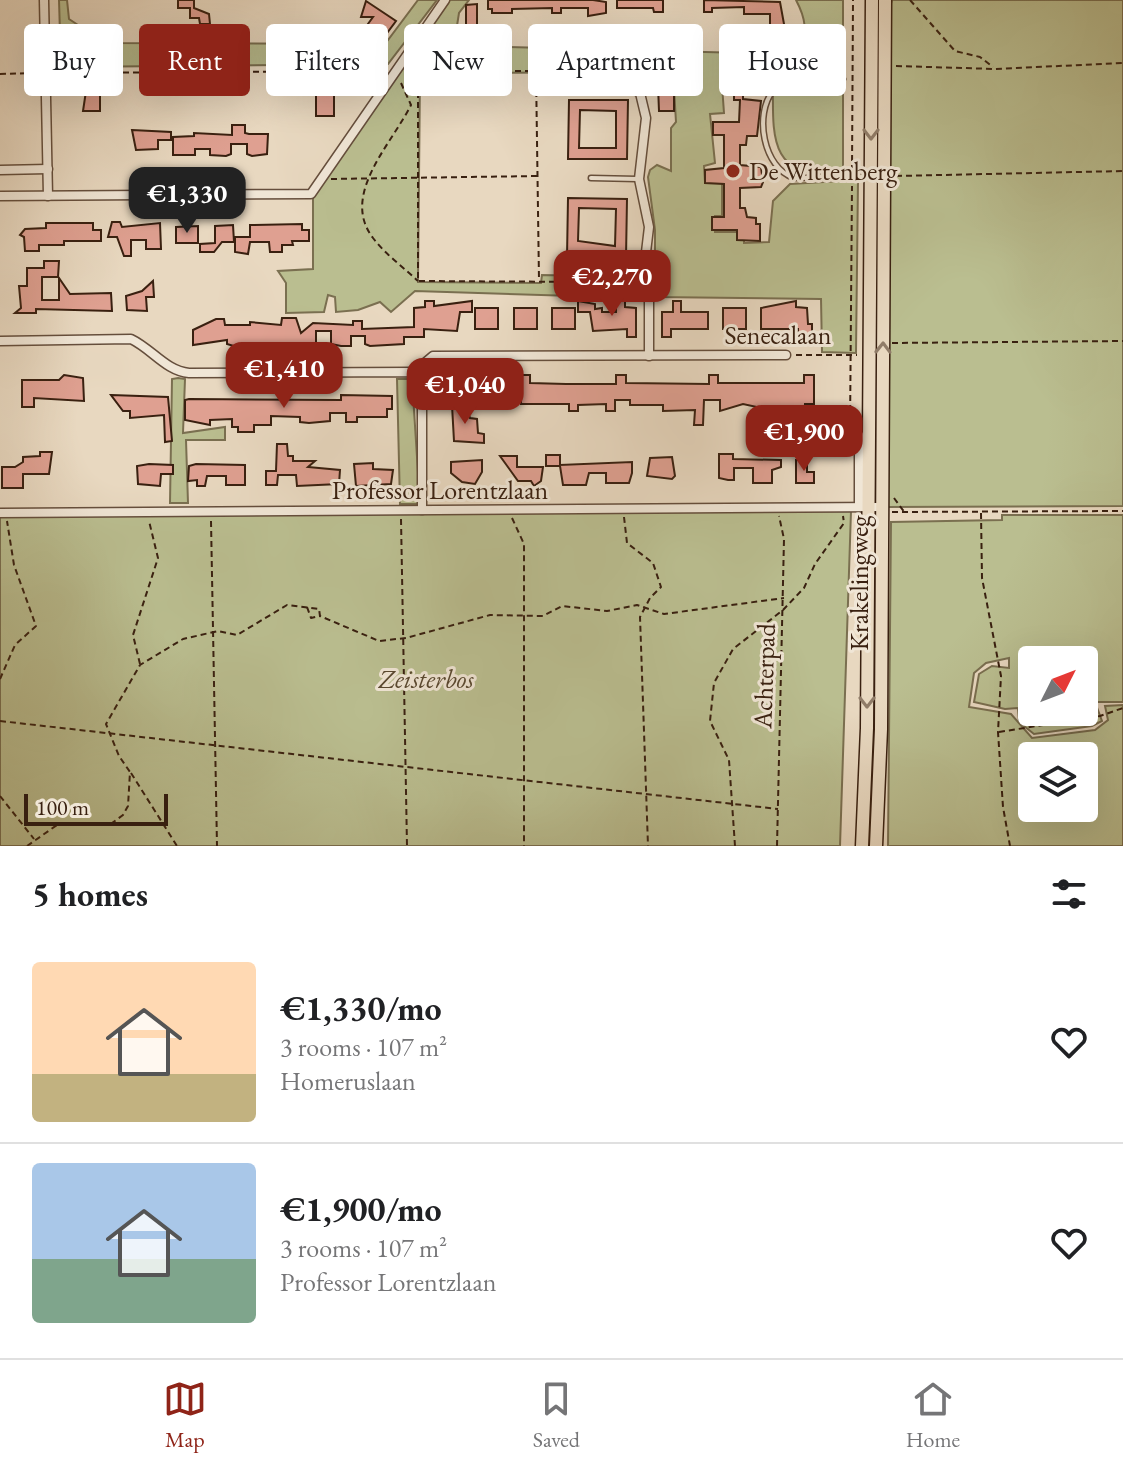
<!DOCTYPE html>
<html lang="en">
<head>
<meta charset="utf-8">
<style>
	body { margin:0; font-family:"EB Garamond",serif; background:#f2f2f2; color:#202124; height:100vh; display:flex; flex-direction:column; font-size:30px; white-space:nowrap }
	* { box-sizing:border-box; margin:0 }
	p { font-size:26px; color:#757577 }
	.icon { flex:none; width:44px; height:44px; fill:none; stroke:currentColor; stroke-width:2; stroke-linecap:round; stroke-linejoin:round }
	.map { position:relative; height:846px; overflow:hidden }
	.panel { display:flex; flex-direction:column; background:#fff; flex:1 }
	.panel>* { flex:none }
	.top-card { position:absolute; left:24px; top:24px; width:1076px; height:72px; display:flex; gap:16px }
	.needle { width:52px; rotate:48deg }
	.buttons { position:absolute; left:1018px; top:646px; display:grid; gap:16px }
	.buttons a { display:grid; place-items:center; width:80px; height:80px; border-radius:8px; background:#fff; box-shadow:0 8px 32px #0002; font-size:40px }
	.scale { position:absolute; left:24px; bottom:20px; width:144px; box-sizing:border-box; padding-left:8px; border:4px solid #392010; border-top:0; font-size:22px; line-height:28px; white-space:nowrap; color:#392010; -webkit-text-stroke:6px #f0e6d6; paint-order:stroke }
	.price { position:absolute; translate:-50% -68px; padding:0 18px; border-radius:16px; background:#8f2418; color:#fff; font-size:26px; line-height:52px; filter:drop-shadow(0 2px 4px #0008) }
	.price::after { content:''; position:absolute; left:50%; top:48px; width:24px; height:18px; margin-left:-12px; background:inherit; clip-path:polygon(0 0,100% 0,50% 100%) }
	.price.current { background:#222; color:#fff }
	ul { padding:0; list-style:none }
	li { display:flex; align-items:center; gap:24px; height:200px; padding:0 32px }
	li+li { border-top:2px solid #e0e0e0 }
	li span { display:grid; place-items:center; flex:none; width:224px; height:160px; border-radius:8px; color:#555 }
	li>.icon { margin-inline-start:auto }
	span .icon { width:96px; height:96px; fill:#fffc; stroke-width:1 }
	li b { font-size:34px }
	h2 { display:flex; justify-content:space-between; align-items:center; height:96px; padding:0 32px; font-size:34px }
	.tag { padding:0 28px; border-radius:8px; background:#fff; box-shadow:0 8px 32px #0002; font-size:28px; line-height:72px }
	.tag.current { background:#8f2418; color:#fff }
	.tab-bar { display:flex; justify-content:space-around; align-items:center; height:112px; border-top:2px solid #e0e0e0; background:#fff; font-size:22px; color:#757577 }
	.tab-bar a { display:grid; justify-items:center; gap:4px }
	.tab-bar .current { color:#8f2418 }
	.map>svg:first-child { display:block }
	.green { fill:#babe90; stroke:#7a6f50; stroke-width:2; fill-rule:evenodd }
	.building { fill:#dfa091; stroke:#392010; stroke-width:2; fill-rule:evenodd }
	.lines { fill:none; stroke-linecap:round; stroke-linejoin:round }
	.service-casing { stroke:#654e3c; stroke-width:7 }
	.minor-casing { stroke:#654e3c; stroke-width:11 }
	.primary-casing { stroke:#392010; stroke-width:15 }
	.path { stroke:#392010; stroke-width:2; stroke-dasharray:6 4; stroke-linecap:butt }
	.service { stroke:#f0e6d6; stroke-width:4 }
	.minor { stroke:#f0e6d6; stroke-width:8 }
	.primary { stroke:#e8d8c0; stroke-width:12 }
	.oneway { stroke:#907c68 }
	.poi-dot { fill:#8f2418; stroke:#f0e6d6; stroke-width:3 }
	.labels { text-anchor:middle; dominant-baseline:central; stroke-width:6; stroke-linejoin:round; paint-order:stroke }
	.poi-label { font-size:26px; fill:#392010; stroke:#f0e6d6; text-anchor:start }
	.street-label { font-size:26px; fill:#392010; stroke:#f0e6d6 }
	.park-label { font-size:26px; font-style:italic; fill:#594830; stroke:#f0e6d6 }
</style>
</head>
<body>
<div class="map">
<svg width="1123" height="846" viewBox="0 0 1123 846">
	<rect width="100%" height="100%" fill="#e8d8c0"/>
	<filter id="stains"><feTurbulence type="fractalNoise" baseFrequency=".0025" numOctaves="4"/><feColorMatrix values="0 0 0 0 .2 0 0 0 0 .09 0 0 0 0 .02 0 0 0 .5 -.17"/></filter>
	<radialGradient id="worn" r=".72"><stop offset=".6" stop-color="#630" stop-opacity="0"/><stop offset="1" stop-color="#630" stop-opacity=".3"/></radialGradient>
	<g class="green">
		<path d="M59,0H67L69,19L105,43L385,44L418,0H437L388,64L61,67Z"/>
		<path d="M450,0H469L459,13L456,32L464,43L474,46L784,54L798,50C809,33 805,17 796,0H843V172C762,183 774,128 773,70L721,71L724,113L710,114L715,163L704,166L705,182L722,183V216H715V232H744V243L769,242L773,201L790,184L858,180L856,353L822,352L821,299L655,297V230L648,177L650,170L657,165L671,171V128L676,122L673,72L420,73L418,282L541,283L542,275L639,277V298L415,291L391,312L380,302L358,310L336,312L335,297L328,295L324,312L286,313V283L278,271L313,269V194Z"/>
		<path d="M892,0H1123V506L885,507L889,10Z"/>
		<path d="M178,378L185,379L183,433L225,427V440H186L188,503H170L172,379Z"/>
		<path d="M397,379H412L420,504H400Z"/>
		<path d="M851,511L840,846H0V513Z"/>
		<path d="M1002,515H1123V702H1095L1102,721L1092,726L1034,734L1019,722L1018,708L1005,709L974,702L979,674L992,666L1009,668V658L986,663L974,673L969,707L1011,714L1032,738L1095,730L1108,720L1105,706L1123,705V846H888L891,522L1002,520ZM1032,660H1084V712H1032ZM1032,756H1084V808H1032Z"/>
	</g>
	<g class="building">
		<path d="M178,0H194V8L209,14L210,24H200L199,18H190V8H178Z"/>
		<path d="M488,0H593L606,2V13L588,16V8H561V13H552V8L512,9V13H492V9H488Z"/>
		<path d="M617,0H663V12H654L653,8H617Z"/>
		<path d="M704,0L780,2L786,35H770V14H744V7L712,8V12H704Z"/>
		<path d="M366,1L396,21L381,41L365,28L373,17H361Z"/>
		<path d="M477,4V27H481V33L466,34V5Z"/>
		<path d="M674,85V111H659L658,86Z"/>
		<path d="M343,86V94H334V116H316V89Z"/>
		<path d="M100,90V111H83L86,91Z"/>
		<path d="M734,91H743V99L761,101L757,136H747L746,145H740V165L761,167L763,182L761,187L740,188V208H745L747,217L756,218V224H760V241L737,240V230H712V217H724V184L705,183V170L724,168V135H713V122H739L740,100H734Z"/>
		<path d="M569,100H628L627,159H568ZM580,110L616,111V148H579Z"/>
		<path d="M232,125H245V133L249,134H268L267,154L252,156L247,154V144H231V154L226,156L210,155V149H195V155H173V137L194,136V133L232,135Z"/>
		<path d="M132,130L171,132V140H158V149L136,150Z"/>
		<path d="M568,198L627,199L626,257H567ZM579,208L616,209L615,246L578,241Z"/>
		<path d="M112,222H120L122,227L160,223L161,249H146V240H131V256H124L117,237H108Z"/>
		<path d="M46,223H93V230H101V241H64V245H39V251H25L24,237L20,235L25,229L46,228Z"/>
		<path d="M302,224V230H309V241H292L293,245H282V252H270L269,242H250L248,254L235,252V237H250V225Z"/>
		<path d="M233,225L234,242H222L214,252H200V244L215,243V226Z"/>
		<path d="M198,226V243H176V227Z"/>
		<path d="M44,261H59L58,277H42V300H59V278L70,294L111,293L112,311L36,309V313H15L21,308L19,286H27V268H44Z"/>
		<path d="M153,281L154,297H146L147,311L127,310L126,296L142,291Z"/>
		<path d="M425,301H434V306L472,301V312H460L457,331L424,329V337H404V344L370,346L365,344V336H351V346H341L331,344V331H316V345L312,347L261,343L237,347L227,344V340L193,345V330L216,319H224L225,325H250V322L281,325L282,318H296L301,333L313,323L353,325V321H362V329L414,327V308L425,307Z"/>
		<path d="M578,301L595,304V309L602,308V312H616V301H625V307L636,308V337H627V329L593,331L590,312H578Z"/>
		<path d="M673,301H681V312H708V329H671V337H662V312H673Z"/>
		<path d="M796,301V307L807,308L808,324H812V334H807L808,337H798V329H761V308Z"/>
		<rect x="475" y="308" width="23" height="21"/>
		<rect x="514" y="308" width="23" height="21"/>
		<rect x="552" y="308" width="23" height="21"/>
		<rect x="723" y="308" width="23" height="21"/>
		<path d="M452,374H481V383H487V392H468V386L452,384Z"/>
		<path d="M64,375L83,378L84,401L34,398V407H22V380H59Z"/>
		<path d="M521,375H530V383L566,384H616V375H626V383L709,384V375H718V383H804V375H814V404H805L804,425L808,426V433H814V448L800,447L794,411H757V407L743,404L720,411V400H704L703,425H694L695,410L663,411V405H630V400H615V411H606V404L578,405V411H569V404H521Z"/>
		<path d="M111,395L168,397L172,441L165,442L164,415L130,418V411H123Z"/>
		<path d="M341,395L392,396V409H387V417H357V422H346V413H330V421L309,423L300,422V417L271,416V425H254V432H238V427H232V419L210,420V425L185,420V400L189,399L341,400Z"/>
		<path d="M452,405L466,406L470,418L477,419L478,433L484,434V443L454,441Z"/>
		<path d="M277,444H287L288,456H293V461H315L308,467L340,470L339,484L297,486L296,475H278L277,485H266V471H276Z"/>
		<path d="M40,452H52L49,474H23V488H2V467H15L23,462V457L40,456Z"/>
		<path d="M719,454H733V459L781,460V467L772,470V483H753V468H734V480H728L719,478Z"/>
		<path d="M546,455H560V465L632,462V473L629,483H606V473H589L586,485H563L560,466H546Z"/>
		<path d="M500,456H517V467H543L541,481L534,486L531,481H518Z"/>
		<path d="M672,457L675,476L672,479L647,476L650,458Z"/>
		<path d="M482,460V472L475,484L462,482L451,473V462Z"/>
		<path d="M796,460H807V472H814V483H796Z"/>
		<path d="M373,463V469L393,470L391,484L356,486L354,464Z"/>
		<path d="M149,464L173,465V474H161L160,486L138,484L137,466Z"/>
		<path d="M196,464L245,465V485H226V476H207L205,486H197V480L188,481L189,466Z"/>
	</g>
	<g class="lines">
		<defs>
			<g id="service">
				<path d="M843,79L831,85L773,91C754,114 763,168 794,178L868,177"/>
				<path d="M577,84L622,83"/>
				<path d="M591,178L637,179"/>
				<path d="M592,269H642"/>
			</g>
			<g id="minor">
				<path d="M44,0L48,196"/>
				<path d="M624,83L640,93L646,118L639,179L649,227L644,269L649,293V356"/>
				<path d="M0,170L48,169"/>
				<path d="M0,196L311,194L445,0"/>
				<path d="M0,341L131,339C152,349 166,371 189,373L414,372L422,387V510"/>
				<path d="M414,372L433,356L786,355"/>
				<path d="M859,507V435"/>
				<path d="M0,513L881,507"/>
			</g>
			<g id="primary">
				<path d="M862,846L867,728L872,0"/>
				<path d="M876,846L881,729L885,0"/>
			</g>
		</defs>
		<use href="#service" class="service-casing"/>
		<use href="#minor" class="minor-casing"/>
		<use href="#primary" class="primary-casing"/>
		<g class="path">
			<path d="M910,0L955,51L980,57L993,67"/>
			<path d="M896,66L995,69L1123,63"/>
			<path d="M405,71H646"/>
			<path d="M536,71L539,280"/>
			<path d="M418,72V281L596,282L598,275"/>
			<path d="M53,73L387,71"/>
			<path d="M0,74L35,73"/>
			<path d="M401,83L411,105C391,145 340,195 373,238C385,254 403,267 418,281"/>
			<path d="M852,171L853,0"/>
			<path d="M896,176L1123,171"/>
			<path d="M331,179L537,176"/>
			<path d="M892,343L1123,341"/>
			<path d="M796,355H857"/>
			<path d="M850,431L852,186"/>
			<path d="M894,498L905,513"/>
			<path d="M892,512L1123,511"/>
			<path d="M981,513L982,578L1001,676L998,732L1003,807L1010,846"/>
			<path d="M624,517L627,543L653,563L661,587L650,598L640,617L648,846"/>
			<path d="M512,518L524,544V846"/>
			<path d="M401,519L407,846"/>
			<path d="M211,521L217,846"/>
			<path d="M307,607L311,618L320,616"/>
			<path d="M140,664L133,635L158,558L149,521"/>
			<path d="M0,679L15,645L36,626L14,565L7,521"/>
			<path d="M0,721L778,809"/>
			<path d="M999,732L1100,716L1123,708"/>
			<path d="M131,773L177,846"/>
			<path d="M0,796L34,839"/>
			<path d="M27,846L57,825L112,823L123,815L128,806L130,772L119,756L106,724L140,665L183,639L218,631L237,635L287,605L319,609L320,616L379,641L406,638L490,615L543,616L562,606L607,611L637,605L664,614L784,598"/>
			<path d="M735,846L729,760L710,721L714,683L733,649L783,610L804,588L815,564L844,523L843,516"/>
			<path d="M777,846L784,539L779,516"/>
		</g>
		<use href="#service" class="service"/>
		<use href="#minor" class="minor"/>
		<use href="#primary" class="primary"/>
	</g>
	<defs><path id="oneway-chevron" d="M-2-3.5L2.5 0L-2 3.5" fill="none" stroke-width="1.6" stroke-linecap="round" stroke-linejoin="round" transform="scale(2)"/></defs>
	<g class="oneway">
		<use href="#oneway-chevron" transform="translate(871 134) rotate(90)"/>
		<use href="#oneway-chevron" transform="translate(883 348) rotate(-89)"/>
		<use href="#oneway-chevron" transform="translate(867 702) rotate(90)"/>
	</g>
	<circle class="poi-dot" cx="733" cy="171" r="8"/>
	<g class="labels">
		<g class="poi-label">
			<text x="749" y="171">De Wittenberg</text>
		</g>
		<g class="street-label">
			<text x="778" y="335">Senecalaan</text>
			<text x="440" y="490">Professor Lorentzlaan</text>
			<text transform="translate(859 583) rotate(-90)">Krakelingweg</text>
			<text transform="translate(764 676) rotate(-88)">Achterpad</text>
		</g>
		<g class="park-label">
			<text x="426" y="679">Zeisterbos</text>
		</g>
	</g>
	<rect width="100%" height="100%" filter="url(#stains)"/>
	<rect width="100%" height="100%" fill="url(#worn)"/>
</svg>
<div class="buttons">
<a><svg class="needle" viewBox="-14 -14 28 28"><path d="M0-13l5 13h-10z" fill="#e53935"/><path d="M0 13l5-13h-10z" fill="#757577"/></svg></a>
<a><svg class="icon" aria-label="layers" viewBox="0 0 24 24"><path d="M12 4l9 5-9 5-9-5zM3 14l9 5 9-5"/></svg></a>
</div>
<div class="scale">100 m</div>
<b class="price current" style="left:187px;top:235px">€1,330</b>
<b class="price" style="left:612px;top:318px">€2,270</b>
<b class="price" style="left:284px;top:410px">€1,410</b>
<b class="price" style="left:465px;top:426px">€1,040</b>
<b class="price" style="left:804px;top:473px">€1,900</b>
<div class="top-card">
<a class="tag">Buy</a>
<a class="tag current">Rent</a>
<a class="tag">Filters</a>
<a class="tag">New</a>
<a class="tag">Apartment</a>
<a class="tag">House</a>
</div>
</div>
<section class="panel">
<h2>5 homes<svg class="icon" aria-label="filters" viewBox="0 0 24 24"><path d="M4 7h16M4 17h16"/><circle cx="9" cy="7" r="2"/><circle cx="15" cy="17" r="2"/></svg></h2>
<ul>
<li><span style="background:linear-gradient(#ffd9b3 70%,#c2b280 0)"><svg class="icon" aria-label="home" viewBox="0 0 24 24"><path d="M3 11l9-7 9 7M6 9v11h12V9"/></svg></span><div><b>€1,330/mo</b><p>3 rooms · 107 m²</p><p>Homeruslaan</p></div><svg class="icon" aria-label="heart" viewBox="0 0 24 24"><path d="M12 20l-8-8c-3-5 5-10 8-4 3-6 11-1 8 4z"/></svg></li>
<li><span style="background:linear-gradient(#a9c7e8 60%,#7fa58c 0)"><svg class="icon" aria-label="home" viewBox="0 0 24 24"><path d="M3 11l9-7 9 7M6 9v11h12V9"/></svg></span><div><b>€1,900/mo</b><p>3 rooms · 107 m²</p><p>Professor Lorentzlaan</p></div><svg class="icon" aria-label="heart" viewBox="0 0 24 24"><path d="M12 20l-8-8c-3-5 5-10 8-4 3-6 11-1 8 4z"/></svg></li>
</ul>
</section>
<nav class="tab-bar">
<a class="current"><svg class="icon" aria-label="map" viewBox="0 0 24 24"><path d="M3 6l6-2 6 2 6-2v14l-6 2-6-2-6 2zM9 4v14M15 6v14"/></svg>Map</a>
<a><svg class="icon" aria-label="saved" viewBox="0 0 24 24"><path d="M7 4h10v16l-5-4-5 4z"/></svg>Saved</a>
<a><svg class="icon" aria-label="home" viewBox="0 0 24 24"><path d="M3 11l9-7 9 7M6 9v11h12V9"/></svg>Home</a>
</nav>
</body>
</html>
